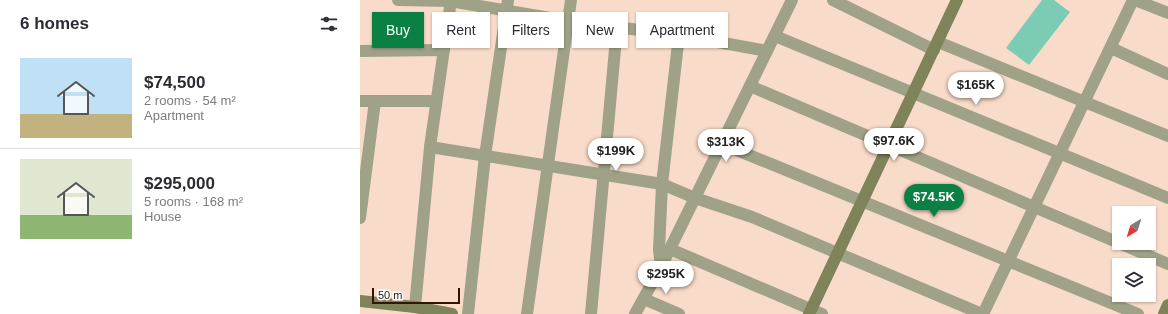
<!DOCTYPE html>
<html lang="en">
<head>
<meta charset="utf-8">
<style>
	body { margin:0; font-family:Helvetica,sans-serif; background:#f7f7f7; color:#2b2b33; height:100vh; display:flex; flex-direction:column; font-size:15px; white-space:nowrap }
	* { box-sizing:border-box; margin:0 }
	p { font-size:13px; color:#7c7c81 }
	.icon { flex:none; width:22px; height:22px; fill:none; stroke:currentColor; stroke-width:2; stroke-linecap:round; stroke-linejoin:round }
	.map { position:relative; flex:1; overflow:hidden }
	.details { display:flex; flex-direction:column; background:#fff; width:360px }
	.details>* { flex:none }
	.banner { position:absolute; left:12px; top:12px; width:380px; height:36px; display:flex; gap:8px }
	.needle { width:26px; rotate:218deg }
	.controls { position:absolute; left:752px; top:206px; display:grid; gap:8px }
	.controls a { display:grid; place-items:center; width:44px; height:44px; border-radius:0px; background:#fff; box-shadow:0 1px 3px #0004; font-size:20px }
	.scale { position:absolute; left:12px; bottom:10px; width:88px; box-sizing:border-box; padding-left:4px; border:2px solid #301604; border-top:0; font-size:11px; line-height:14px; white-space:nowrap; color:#301604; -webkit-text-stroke:3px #fff; paint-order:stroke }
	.price { position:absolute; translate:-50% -34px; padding:0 9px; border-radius:14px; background:#fff; color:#222; font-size:13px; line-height:26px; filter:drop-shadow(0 1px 2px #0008) }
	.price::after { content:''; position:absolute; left:50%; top:24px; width:12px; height:9px; margin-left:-6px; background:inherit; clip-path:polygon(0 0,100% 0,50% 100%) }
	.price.current { background:#0b8043; color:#fff }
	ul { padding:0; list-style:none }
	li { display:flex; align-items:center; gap:12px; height:100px; padding:0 20px }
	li+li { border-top:1px solid #e1e1e2 }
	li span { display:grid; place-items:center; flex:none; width:112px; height:80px; border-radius:0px; color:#555 }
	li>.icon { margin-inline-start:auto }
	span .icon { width:48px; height:48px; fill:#fffc; stroke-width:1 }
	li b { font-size:17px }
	h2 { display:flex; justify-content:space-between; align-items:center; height:48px; padding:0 20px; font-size:17px }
	.pill { padding:0 14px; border-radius:0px; background:#fff; box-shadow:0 1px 3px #0004; font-size:14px; line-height:36px }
	.pill.current { background:#0b8043; color:#fff }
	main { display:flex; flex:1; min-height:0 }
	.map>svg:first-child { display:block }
	.building { fill:#7ccbb4 }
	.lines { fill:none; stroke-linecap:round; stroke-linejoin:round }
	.street { stroke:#9fa287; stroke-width:12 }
	.secondary { stroke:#7e835a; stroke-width:12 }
</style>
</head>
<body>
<main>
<section class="details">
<h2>6 homes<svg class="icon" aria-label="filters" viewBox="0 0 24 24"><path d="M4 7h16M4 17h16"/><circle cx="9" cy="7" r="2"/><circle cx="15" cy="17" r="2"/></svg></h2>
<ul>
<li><span style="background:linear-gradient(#bfe0f5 70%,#c2b280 0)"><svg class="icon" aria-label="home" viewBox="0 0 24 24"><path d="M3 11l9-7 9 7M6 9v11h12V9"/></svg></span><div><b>$74,500</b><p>2 rooms · 54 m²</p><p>Apartment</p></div></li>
<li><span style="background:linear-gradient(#dfe7d0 70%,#8fb573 0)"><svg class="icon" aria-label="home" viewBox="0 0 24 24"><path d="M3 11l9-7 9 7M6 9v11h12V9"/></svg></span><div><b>$295,000</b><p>5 rooms · 168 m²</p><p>House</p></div></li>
</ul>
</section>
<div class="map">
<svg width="808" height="314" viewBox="0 0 808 314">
	<rect width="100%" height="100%" fill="#f9dbc9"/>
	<path class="building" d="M682,0H694L710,12L669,65L646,48Z"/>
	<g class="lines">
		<g class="street">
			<path d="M38,0L90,1L208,21L319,35L302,184L299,250L301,267"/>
			<path d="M91,0L70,147L302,184L335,198L392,217L622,314"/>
			<path d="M473,0L574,50"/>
			<path d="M775,0L808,13"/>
			<path d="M319,35L407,51"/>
			<path d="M415,36L808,198"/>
			<path d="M578,42L808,136"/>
			<path d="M751,48L808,74"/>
			<path d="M0,51L84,50"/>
			<path d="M390,86L759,243"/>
			<path d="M0,101H76"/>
			<path d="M362,144L778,314"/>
			<path d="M0,218L15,101"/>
			<path d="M759,243L808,264"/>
			<path d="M310,249L462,314"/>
			<path d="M284,299L319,314"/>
			<path d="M55,307L70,147"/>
			<path d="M108,314L125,156L148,0"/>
			<path d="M167,314L211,0"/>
			<path d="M231,314L257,27"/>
			<path d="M275,314L301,267L432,0"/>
			<path d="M623,314L773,0"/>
		</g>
		<g class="secondary">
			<path d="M0,301L55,307L92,314"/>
			<path d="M449,314L597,0"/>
			<path d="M804,314L808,305"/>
		</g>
	</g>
</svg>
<div class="controls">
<a><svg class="needle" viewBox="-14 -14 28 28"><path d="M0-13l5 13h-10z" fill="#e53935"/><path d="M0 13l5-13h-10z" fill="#7c7c81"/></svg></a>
<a><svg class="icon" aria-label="layers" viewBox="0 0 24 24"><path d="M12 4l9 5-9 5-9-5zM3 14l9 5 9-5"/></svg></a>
</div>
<div class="scale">50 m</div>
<b class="price" style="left:616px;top:106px">$165K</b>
<b class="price" style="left:534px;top:162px">$97.6K</b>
<b class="price" style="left:366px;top:163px">$313K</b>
<b class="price" style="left:256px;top:172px">$199K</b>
<b class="price current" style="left:574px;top:218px">$74.5K</b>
<b class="price" style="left:306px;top:295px">$295K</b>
<div class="banner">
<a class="pill current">Buy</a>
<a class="pill">Rent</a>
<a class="pill">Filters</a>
<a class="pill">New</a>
<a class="pill">Apartment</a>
</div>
</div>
</main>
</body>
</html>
